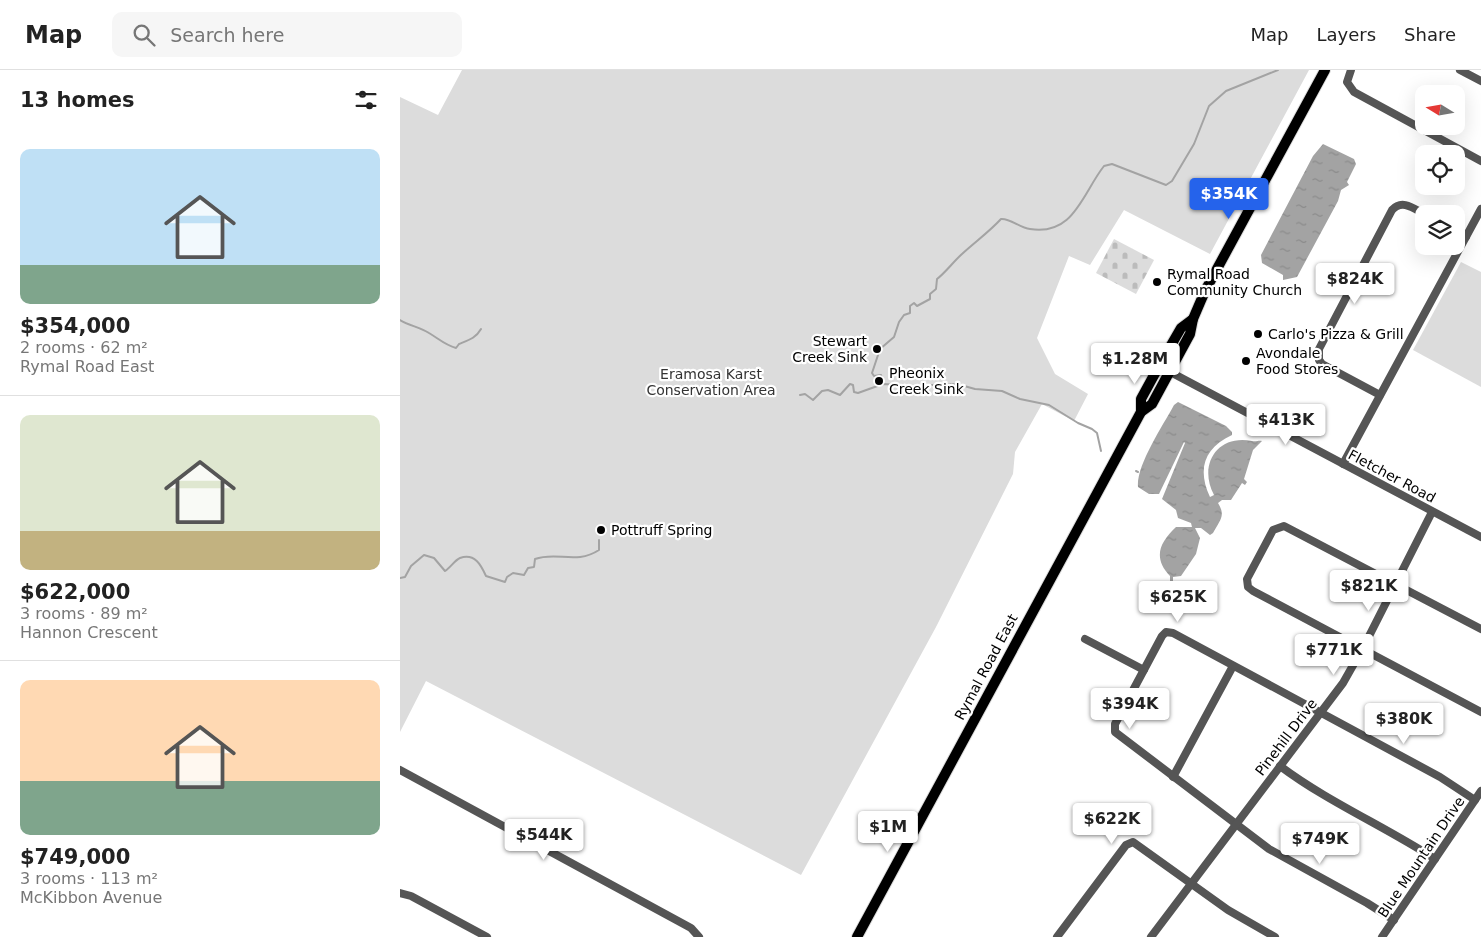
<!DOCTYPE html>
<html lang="en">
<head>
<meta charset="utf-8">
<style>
	body { margin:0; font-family:"DejaVu Sans",sans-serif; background:#f6f6f6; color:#222; height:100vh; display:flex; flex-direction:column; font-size:19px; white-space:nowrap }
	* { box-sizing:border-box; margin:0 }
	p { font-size:16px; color:#767676 }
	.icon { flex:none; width:28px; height:28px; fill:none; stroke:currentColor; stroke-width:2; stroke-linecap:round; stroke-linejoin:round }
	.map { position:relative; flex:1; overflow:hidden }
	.side { display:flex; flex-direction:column; background:#fff; width:400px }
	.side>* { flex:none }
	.needle { width:32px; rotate:281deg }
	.fabs { position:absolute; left:1015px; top:15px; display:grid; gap:10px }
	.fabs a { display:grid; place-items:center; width:50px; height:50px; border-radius:10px; background:#fff; box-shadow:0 5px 20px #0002; font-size:25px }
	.price { position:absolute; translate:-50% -42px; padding:0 11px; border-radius:5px; background:#fff; color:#222; font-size:16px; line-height:32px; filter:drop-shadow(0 1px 2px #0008) }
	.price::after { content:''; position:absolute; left:50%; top:30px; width:15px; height:11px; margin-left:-8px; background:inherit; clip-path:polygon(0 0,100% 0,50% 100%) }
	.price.active { background:#2563eb; color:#fff }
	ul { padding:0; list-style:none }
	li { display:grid; align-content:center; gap:10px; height:265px; padding:0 20px }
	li+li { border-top:1px solid #e0e0e0 }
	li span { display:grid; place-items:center; height:155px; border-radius:10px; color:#555 }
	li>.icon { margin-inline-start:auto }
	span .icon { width:90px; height:90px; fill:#fffc; stroke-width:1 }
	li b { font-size:21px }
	h2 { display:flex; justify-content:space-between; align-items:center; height:60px; padding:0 20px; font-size:21px }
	header { display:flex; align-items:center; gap:30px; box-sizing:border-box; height:70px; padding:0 25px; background:#fff; border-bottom:1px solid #e0e0e0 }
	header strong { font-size:24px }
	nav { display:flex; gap:28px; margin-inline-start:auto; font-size:18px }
	.search { width:350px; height:45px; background:#f6f6f6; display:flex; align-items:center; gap:12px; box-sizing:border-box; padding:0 18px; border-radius:10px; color:#767676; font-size:19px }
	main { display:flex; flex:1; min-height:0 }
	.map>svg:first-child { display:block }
	.cemetery { fill:url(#cemetery-stones) }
	.green { fill:#dcdcdc }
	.water { fill:url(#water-ripples) }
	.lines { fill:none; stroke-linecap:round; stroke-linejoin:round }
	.stream { stroke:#a3a3a3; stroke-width:2 }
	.major-casing { stroke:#dbdbdb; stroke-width:12 }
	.minor { stroke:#555; stroke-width:8 }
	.major { stroke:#000; stroke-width:10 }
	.poi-dot { fill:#000; stroke:#fff; stroke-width:2 }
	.labels { text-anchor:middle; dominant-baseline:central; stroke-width:4.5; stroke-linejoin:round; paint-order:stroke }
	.poi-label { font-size:14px; fill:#000; stroke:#fff; text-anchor:start }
	.park-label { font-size:14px; fill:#333; stroke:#fff }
	.street-label { font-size:14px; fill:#000; stroke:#fff }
</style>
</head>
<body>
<header>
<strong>Map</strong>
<div class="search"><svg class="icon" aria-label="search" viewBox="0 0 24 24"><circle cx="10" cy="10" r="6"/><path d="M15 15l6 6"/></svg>Search here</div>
<nav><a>Map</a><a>Layers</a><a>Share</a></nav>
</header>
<main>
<section class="side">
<h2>13 homes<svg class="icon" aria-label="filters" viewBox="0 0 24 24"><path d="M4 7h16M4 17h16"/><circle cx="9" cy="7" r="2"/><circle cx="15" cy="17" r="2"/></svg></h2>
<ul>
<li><span style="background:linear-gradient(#bfe0f5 75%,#7fa58c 0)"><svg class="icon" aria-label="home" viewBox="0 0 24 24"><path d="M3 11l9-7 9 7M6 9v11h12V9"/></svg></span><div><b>$354,000</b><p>2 rooms · 62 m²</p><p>Rymal Road East</p></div></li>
<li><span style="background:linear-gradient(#dfe7d0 75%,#c2b280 0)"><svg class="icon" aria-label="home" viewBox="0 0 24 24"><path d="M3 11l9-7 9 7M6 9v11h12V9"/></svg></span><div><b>$622,000</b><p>3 rooms · 89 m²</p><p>Hannon Crescent</p></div></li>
<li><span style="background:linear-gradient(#ffd9b3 65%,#7fa58c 0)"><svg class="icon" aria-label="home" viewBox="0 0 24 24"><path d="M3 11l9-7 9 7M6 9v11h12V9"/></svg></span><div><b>$749,000</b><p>3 rooms · 113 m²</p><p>McKibbon Avenue</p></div></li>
</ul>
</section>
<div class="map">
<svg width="1081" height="867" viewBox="0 0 1081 867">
	<defs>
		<pattern id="cemetery-stones" width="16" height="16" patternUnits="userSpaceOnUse" patternTransform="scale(1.25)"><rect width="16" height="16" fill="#dcdcdc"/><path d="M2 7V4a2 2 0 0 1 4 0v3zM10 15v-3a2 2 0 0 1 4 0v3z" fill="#bbb"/></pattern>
		<pattern id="water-ripples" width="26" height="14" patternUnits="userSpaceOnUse" patternTransform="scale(1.25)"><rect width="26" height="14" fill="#a3a3a3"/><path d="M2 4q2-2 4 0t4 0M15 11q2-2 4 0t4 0" fill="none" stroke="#8b8b8b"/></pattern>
	</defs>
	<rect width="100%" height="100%" fill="#fff"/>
	<path class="cemetery" d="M714,169L754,190L736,224L696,203Z"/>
	<g class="green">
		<path d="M62,0H909L810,184L724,140L690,195L669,186L637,268L655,304L688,324L674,351L642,334L615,382L613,404L536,557L401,805L26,611L0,662V27L38,45Z"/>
		<path d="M1061,192L1081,202V317L1013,280Z"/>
	</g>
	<g class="water">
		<path d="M923,74L954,89L956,94L947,112L949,115L941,120L938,131L897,207L883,210V205L862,193L861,185L913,86Z"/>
		<path d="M778,332L826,356L832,362V365C804,378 797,399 810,427L814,425C798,395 817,364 852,371C856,372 859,370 862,371L853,380L844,409L847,412L845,415L842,413L831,430H822L818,433C826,446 820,450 813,463L810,465L801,458H795L800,468L796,484L781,506L773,507V513H770V506C753,488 759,473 776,457H792L791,453L778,448L776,440L762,429L785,373L784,372L759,424H749L738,417C736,396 762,357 774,335Z"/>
	</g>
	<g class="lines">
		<g class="stream">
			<path d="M0,250C10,256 20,257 29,263C39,269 45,275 56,278L59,274C69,270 76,268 81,259"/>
			<path d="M483,314L481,305L474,306L472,303L480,279L494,267L499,252L504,245L510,243V236L514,233L517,236L530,229V224L536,219L537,209C546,202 553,192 562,184C575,172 589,162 601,149C610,148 620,158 630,159C674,166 682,124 704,96L712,94L766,115L772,111L794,74L809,36L826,21L878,0"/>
			<path d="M400,325L405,324L413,330L422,321L428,320L440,325L450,314L453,315L454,322L458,323L483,314L502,315L505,320L514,321L532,315L557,314L575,319L602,321L620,329L649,335L678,353L692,359L697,363L701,381"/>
			<path d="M736,401L738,402"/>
			<path d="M0,508L5,507L11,496L24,485L34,488L45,501C50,498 55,490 60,488C75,483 81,495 86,506L105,512L107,507L113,503L124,505L128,498L134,497L135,489C157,481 176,495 199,480V470"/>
		</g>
		<defs>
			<g id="major">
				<path d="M741,342V329L759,296L781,258L793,249"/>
				<path d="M457,867L741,342L752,334L790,264L793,249L805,221L925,0"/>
			</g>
		</defs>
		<use href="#major" class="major-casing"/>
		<g class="minor">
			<path d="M951,0L947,12L954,22L1081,91"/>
			<path d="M1060,0L1081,11"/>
			<path d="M1056,161L1066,167"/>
			<path d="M759,296L1081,467"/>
			<path d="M980,325L922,294L919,290V279L992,140C1002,129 1013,138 1024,144"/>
			<path d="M943,394L1081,139"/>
			<path d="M1081,559L884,456L873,460L847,509L848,517L853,521L1081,642"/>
			<path d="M685,569L744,600"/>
			<path d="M880,696C928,732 984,756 1035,789"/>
			<path d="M0,700L291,858L299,867"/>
			<path d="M773,707L833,596"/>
			<path d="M0,823L11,826L87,867"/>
			<path d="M994,850L967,833L869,779L715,662V654L762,566L766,562L773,563L1040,707L1075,730"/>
			<path d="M657,867L726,775L733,772L828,840L875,867"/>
			<path d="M751,867L943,613L964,576L1032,442"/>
			<path d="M982,867L1081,721"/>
		</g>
		<use href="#major" class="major"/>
	</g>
	<g class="poi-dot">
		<circle cx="757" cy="212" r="5"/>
		<circle cx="858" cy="264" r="5"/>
		<circle cx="477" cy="279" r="5"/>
		<circle cx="846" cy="291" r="5"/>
		<circle cx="479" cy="311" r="5"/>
		<circle cx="201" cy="460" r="5"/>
	</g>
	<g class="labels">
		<g class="poi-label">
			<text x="767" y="204">Rymal Road<tspan x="767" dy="16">Community Church</tspan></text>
			<text x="868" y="264">Carlo's Pizza &amp; Grill</text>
			<text x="467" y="271" text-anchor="end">Stewart<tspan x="467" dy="16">Creek Sink</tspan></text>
			<text x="856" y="283">Avondale<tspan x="856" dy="16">Food Stores</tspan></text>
			<text x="489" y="303">Pheonix<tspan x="489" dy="16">Creek Sink</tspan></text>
			<text x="211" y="460">Pottruff Spring</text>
		</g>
		<g class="park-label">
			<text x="311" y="304">Eramosa Karst<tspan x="311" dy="16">Conservation Area</tspan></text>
		</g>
		<g class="street-label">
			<text transform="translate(992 406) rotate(28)">Fletcher Road</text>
			<text transform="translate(586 597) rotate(-62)">Rymal Road East</text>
			<text transform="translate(886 667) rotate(-53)">Pinehill Drive</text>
			<text transform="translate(1021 787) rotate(-56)">Blue Mountain Drive</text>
		</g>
	</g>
</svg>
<div class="fabs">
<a><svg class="needle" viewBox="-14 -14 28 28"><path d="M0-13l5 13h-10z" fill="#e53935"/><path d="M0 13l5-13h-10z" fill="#767676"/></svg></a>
<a><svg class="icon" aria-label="locate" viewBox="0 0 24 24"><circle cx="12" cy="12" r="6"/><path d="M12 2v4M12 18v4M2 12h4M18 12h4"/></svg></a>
<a><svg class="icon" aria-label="layers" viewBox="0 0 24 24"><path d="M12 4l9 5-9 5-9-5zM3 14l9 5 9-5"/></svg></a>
</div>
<b class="price active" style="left:829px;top:150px">$354K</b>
<b class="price" style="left:955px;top:235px">$824K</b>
<b class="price" style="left:735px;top:315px">$1.28M</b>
<b class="price" style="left:886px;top:376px">$413K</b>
<b class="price" style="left:969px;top:542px">$821K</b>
<b class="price" style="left:778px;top:553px">$625K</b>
<b class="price" style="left:934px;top:606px">$771K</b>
<b class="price" style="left:730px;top:660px">$394K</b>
<b class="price" style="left:1004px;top:675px">$380K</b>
<b class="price" style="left:712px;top:775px">$622K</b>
<b class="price" style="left:488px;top:783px">$1M</b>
<b class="price" style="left:144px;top:791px">$544K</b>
<b class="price" style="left:920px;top:795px">$749K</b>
</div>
</main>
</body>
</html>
